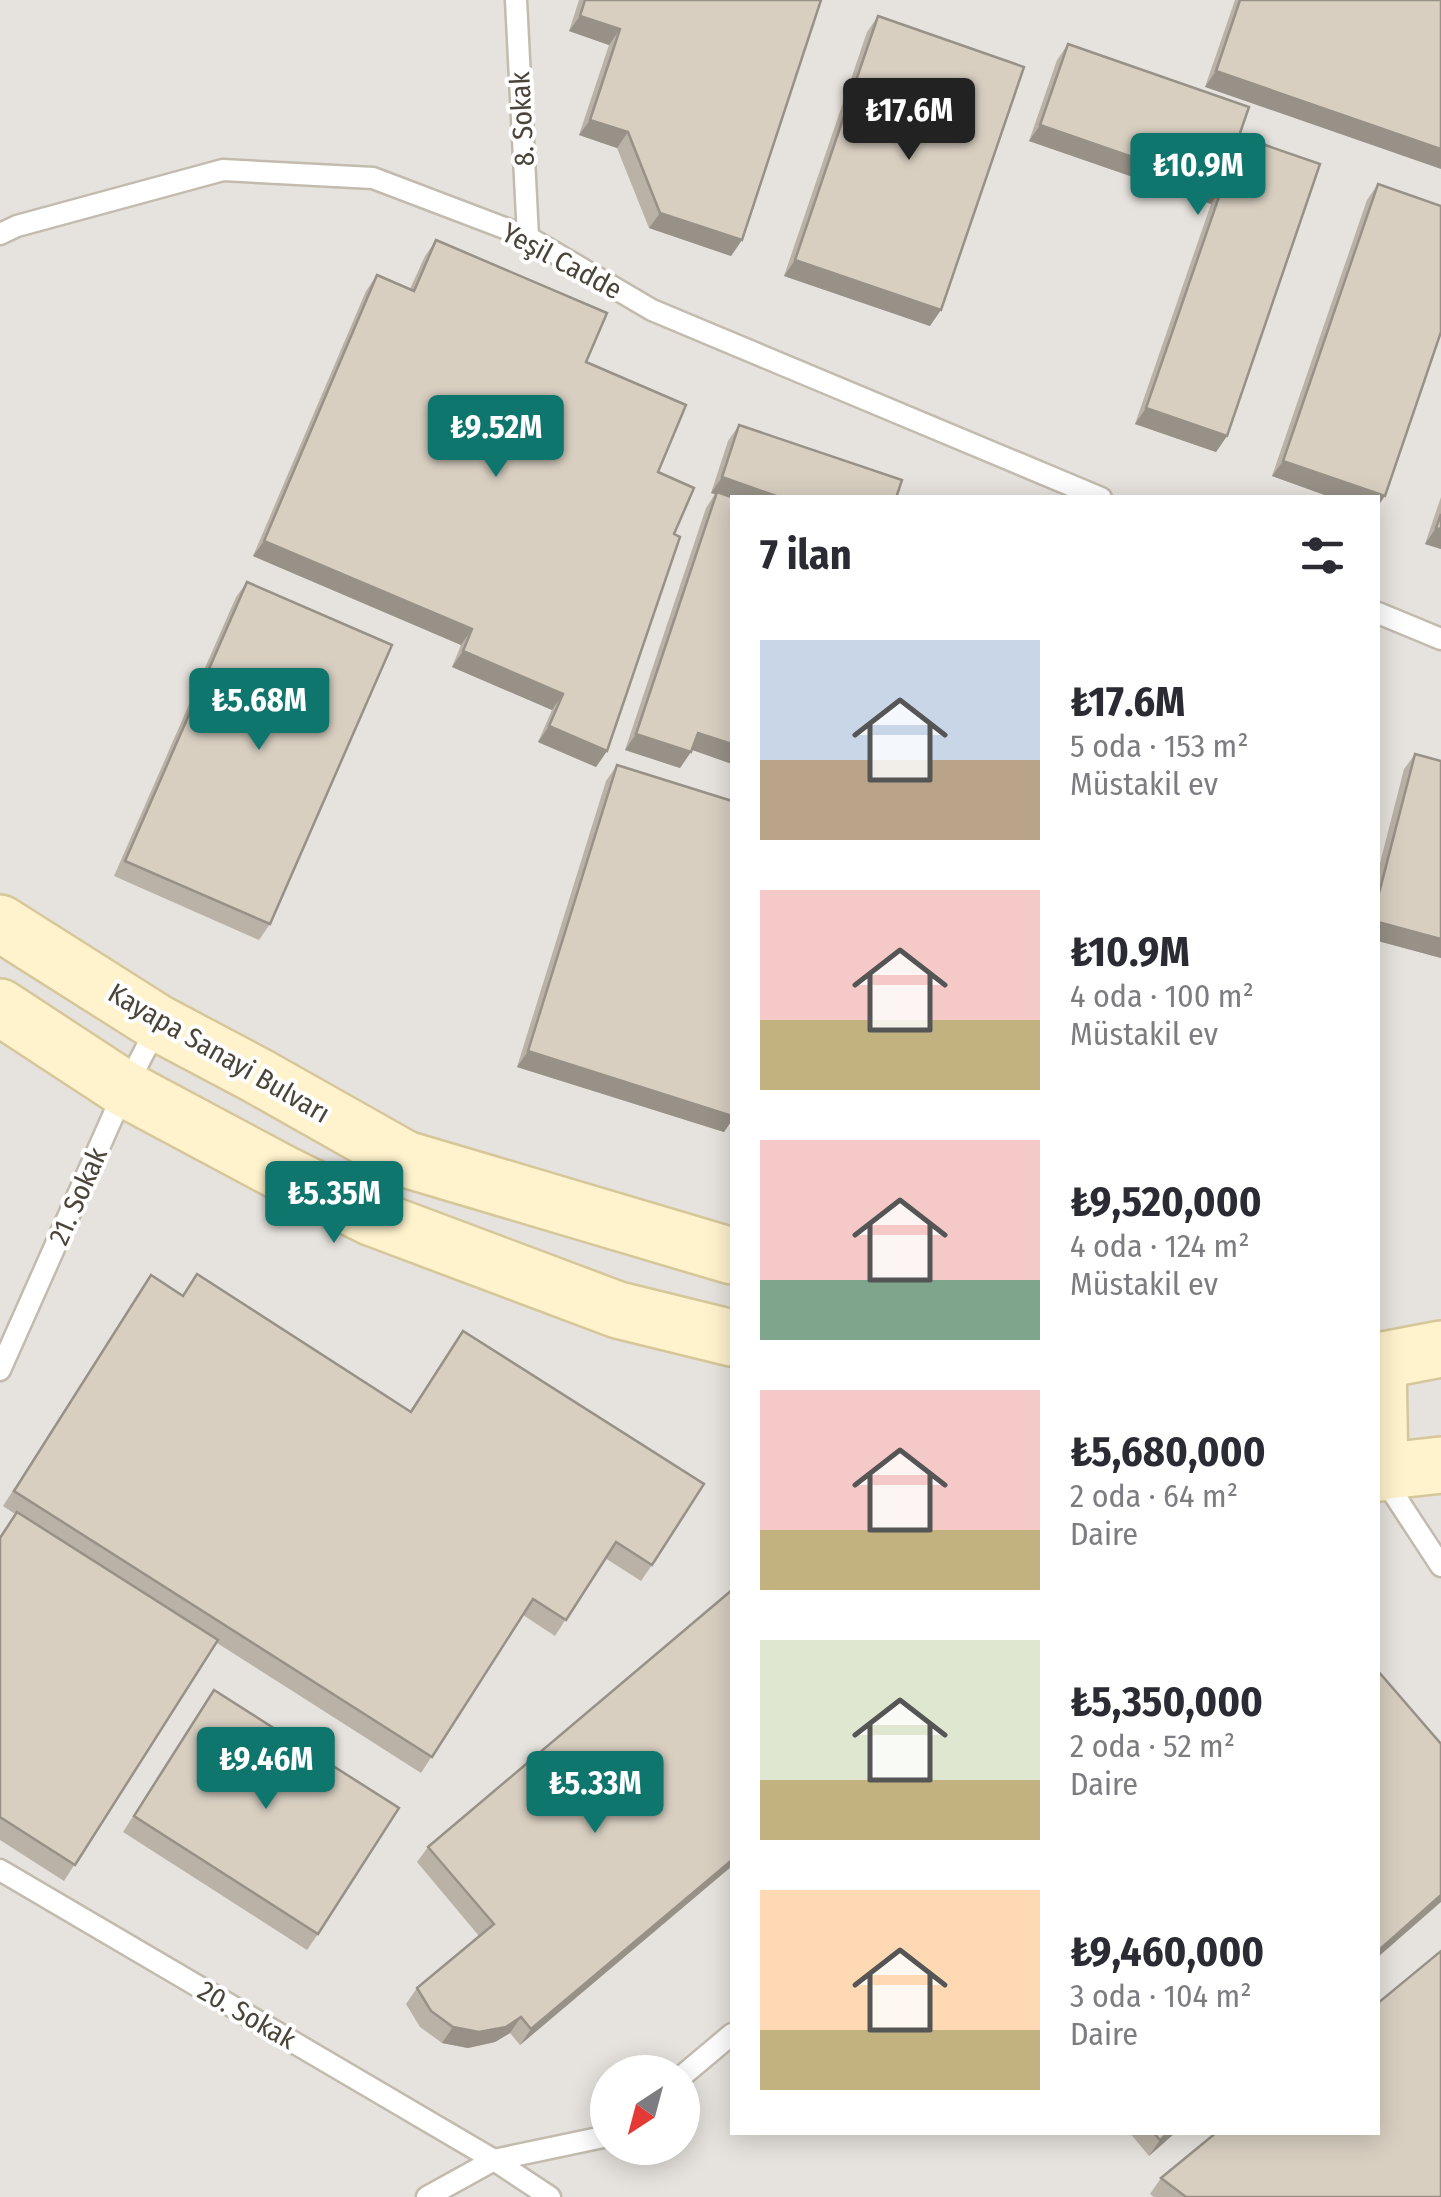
<!DOCTYPE html>
<html lang="tr">
<head>
<meta charset="utf-8">
<style>
	body { margin:0; font-family:"Fira Sans Condensed",sans-serif; background:#f7f7f7; color:#2b2b33; height:100vh; display:flex; flex-direction:column; font-size:38px; white-space:nowrap }
	* { box-sizing:border-box; margin:0 }
	p { font-size:32px; color:#7c7c81 }
	.icon { flex:none; width:55px; height:55px; fill:none; stroke:currentColor; stroke-width:2; stroke-linecap:round; stroke-linejoin:round }
	.map { position:relative; flex:1; overflow:hidden }
	.drawer { position:absolute; left:730px; top:495px; width:650px; height:1640px; display:flex; flex-direction:column; background:#fff; border-radius:0px; box-shadow:0 5px 25px #0003 }
	.drawer>* { flex:none }
	.needle { width:65px; rotate:216deg }
	.buttons { position:absolute; left:590px; top:2055px; display:grid; gap:20px }
	.buttons a { display:grid; place-items:center; width:110px; height:110px; border-radius:50%; background:#fff; box-shadow:0 5px 25px #0003; font-size:50px }
	.price { position:absolute; translate:-50% -85px; padding:0 22px; border-radius:10px; background:#0f766e; color:#fff; font-size:32px; line-height:65px; filter:drop-shadow(0 2px 5px #0008) }
	.price::after { content:''; position:absolute; left:50%; top:60px; width:30px; height:22px; margin-left:-15px; background:inherit; clip-path:polygon(0 0,100% 0,50% 100%) }
	.price.current { background:#222; color:#fff }
	ul { padding:0; list-style:none }
	li { display:flex; align-items:center; gap:30px; height:250px; padding:0 30px }
	li span { display:grid; place-items:center; flex:none; width:280px; height:200px; border-radius:0px; color:#555 }
	li>.icon { margin-inline-start:auto }
	span .icon { width:120px; height:120px; fill:#fffc; stroke-width:1 }
	li b { font-size:42px }
	h2 { display:flex; justify-content:space-between; align-items:center; height:120px; padding:0 30px; font-size:42px }
	.map>svg:first-child { display:block }
	.industrial { fill:#e6e2dd; fill-rule:evenodd }
	.lines { fill:none; stroke-linecap:round; stroke-linejoin:round }
	.lane-casing { stroke:#c2bbae; stroke-width:25 }
	.secondary-casing { stroke:#d6c79b; stroke-width:60 }
	.lane { stroke:#fff; stroke-width:20 }
	.secondary { stroke:#fff3cd; stroke-width:55 }
	.wall { fill:#bab2a6 }
	.shaded-wall { fill:#979187 }
	.building { fill:#d8cfc1; stroke:#979187; stroke-width:2.5 }
	.labels { text-anchor:middle; dominant-baseline:central; stroke-width:8; stroke-linejoin:round; paint-order:stroke }
	.street-label { font-size:28px; fill:#4b4439; stroke:#fff }
</style>
</head>
<body>
<div class="map">
<svg width="1441" height="2197" viewBox="0 0 1441 2197">
	<rect width="100%" height="100%" fill="#f6f3ec"/>
	<path class="industrial" d="M0,0H1441V2197H0ZM732,498H1378V2132H732ZM608,2072H682V2148H608Z"/>
	<g class="lines">
		<defs>
			<g id="lane">
				<path d="M516,0L528,237"/>
				<path d="M0,234L17,226L223,170L373,178L528,237L652,310L1101,498"/>
				<path d="M1378,613L1441,639"/>
				<path d="M0,1370L125,1089L158,1025"/>
				<path d="M1382,1476L1441,1566"/>
				<path d="M0,1870L494,2160L550,2197"/>
				<path d="M682,2076L732,2034"/>
				<path d="M427,2197L494,2160L608,2136"/>
			</g>
			<g id="secondary">
				<path d="M0,923L158,1023L258,1076L405,1159L732,1256"/>
				<path d="M0,1007L125,1089L286,1175L373,1218L618,1310L732,1338"/>
				<path d="M1378,1361L1380,1473"/>
				<path d="M1378,1361L1441,1349"/>
				<path d="M1378,1472L1441,1465"/>
			</g>
		</defs>
		<use href="#lane" class="lane-casing"/>
		<use href="#secondary" class="secondary-casing"/>
		<use href="#lane" class="lane"/>
		<use href="#secondary" class="secondary"/>
	</g>
	<g class="wall">
		<path d="M579,0H821L742,240L731,256L649,228L617,148L579,135L609,45L569,31Z"/>
		<path d="M1235,0H1441L1205,87Z"/>
		<path d="M878,16L930,326L784,276L867,32Z"/>
		<path d="M1068,44L1239,136L1227,436L1216,452L1135,424L1211,204L1029,141L1057,60Z"/>
		<path d="M1378,184V498H1333L1272,476L1367,200Z"/>
		<path d="M436,240L586,362L658,472L674,534L607,751L596,767L538,742L552,710L452,667L461,645L253,556L366,291L377,275L410,289L425,256Z"/>
		<path d="M739,425L732,498V764L692,750L680,768L625,750L706,508L715,494L711,493L728,441Z"/>
		<path d="M1441,497V549L1425,544Z"/>
		<path d="M247,582L270,924L259,940L114,876L236,597Z"/>
		<path d="M1415,754L1441,761V958L1378,941V871L1404,769Z"/>
		<path d="M617,765L732,1116V1120L724,1132L517,1067L606,781Z"/>
		<path d="M197,1274L410,1411L463,1331L652,1565L641,1581L605,1558L555,1636L523,1615L421,1773L217,1643L64,1881L0,1840V1537L15,1514L3,1506L151,1275L182,1296Z"/>
		<path d="M214,1690L318,1934L307,1950L123,1832Z"/>
		<path d="M428,1847L732,1866L520,2045L510,2033L495,2042L468,2048L442,2043L420,2027L406,2004L417,1988L479,1936L417,1862Z"/>
		<path d="M1129,2132H1176L1149,2156Z"/>
		<path d="M1161,2178L1441,2197H1154L1150,2194Z"/>
	</g>
	<g class="shaded-wall">
		<path d="M580,16L620,29L609,45L569,31Z"/>
		<path d="M1216,71L1441,149V169L1205,87Z"/>
		<path d="M590,120L628,132L617,148L579,135Z"/>
		<path d="M1040,125L1222,188L1211,204L1029,141Z"/>
		<path d="M660,213L742,240L731,256L649,228Z"/>
		<path d="M795,260L941,310L930,326L784,276Z"/>
		<path d="M1146,408L1227,436L1216,452L1135,424Z"/>
		<path d="M1283,461L1385,496L1378,506V498H1333L1272,476Z"/>
		<path d="M722,477L782,498H732V500L711,493Z"/>
		<path d="M1436,528L1441,529V549L1425,544Z"/>
		<path d="M264,541L472,629L461,645L253,556Z"/>
		<path d="M463,651L563,694L552,710L452,667Z"/>
		<path d="M549,726L607,751L596,767L538,742Z"/>
		<path d="M698,733L732,744V764L687,748Z"/>
		<path d="M636,734L691,752L680,768L625,750Z"/>
		<path d="M1378,922L1441,939V958L1378,941Z"/>
		<path d="M528,1051L732,1116V1120L724,1132L517,1067Z"/>
		<path d="M732,1860V1866L520,2045L531,2029Z"/>
		<path d="M1441,1895V1902L1378,1957V1951Z"/>
		<path d="M521,2017L510,2033L495,2042L468,2048L442,2043L453,2027Z"/>
		<path d="M1169,2132H1176L1149,2156L1160,2140Z"/>
	</g>
	<g class="building">
		<path d="M585,0H821L742,240L660,213L628,132L590,120L620,29L580,16Z"/>
		<path d="M1240,0H1441V149L1216,71Z"/>
		<path d="M878,16L1024,67L941,310L795,260Z"/>
		<path d="M1068,44L1249,107L1239,136L1320,164L1227,436L1146,408L1222,188L1040,125Z"/>
		<path d="M1378,184L1441,206V332L1385,496L1283,461Z"/>
		<path d="M436,240L607,313L586,362L686,405L658,472L694,488L674,534L680,537L607,751L549,726L563,694L463,651L472,629L264,541L377,275L414,291Z"/>
		<path d="M739,425L902,480L896,498H782L722,477Z"/>
		<path d="M717,492L734,498L732,744L698,733L691,752L636,734Z"/>
		<path d="M1441,514V529L1436,528Z"/>
		<path d="M247,582L392,645L270,924L125,861Z"/>
		<path d="M1415,754L1441,761V939L1378,922V897Z"/>
		<path d="M617,765L732,801V1116L528,1051Z"/>
		<path d="M197,1274L411,1412L463,1331L704,1484L652,1565L616,1542L566,1620L533,1599L432,1757L14,1491L151,1275L183,1296Z"/>
		<path d="M17,1512L218,1640L75,1865L0,1817V1538Z"/>
		<path d="M732,1590V1860L531,2029L521,2017L506,2027L479,2032L453,2027L431,2011L417,1988L494,1924L428,1847Z"/>
		<path d="M1378,1671L1441,1744V1895L1378,1951Z"/>
		<path d="M214,1690L399,1808L318,1934L134,1816Z"/>
		<path d="M1441,1951V2197H1186L1161,2178L1217,2132H1378V2003Z"/>
		<path d="M1153,2132H1169L1160,2140Z"/>
	</g>
	<g class="labels">
		<g class="street-label">
			<text transform="translate(522 119) rotate(-93)">8. Sokak</text>
			<text transform="translate(562 261) rotate(28)">Yeşil Cadde</text>
			<text transform="translate(219 1053) rotate(30)">Kayapa Sanayi Bulvarı</text>
			<text transform="translate(78 1196) rotate(-66)">21. Sokak</text>
			<text transform="translate(247 2015) rotate(30)">20. Sokak</text>
		</g>
	</g>
</svg>
<div class="buttons">
<a><svg class="needle" viewBox="-14 -14 28 28"><path d="M0-13l5 13h-10z" fill="#e53935"/><path d="M0 13l5-13h-10z" fill="#7c7c81"/></svg></a>
</div>
<b class="price current" style="left:909px;top:163px">₺17.6M</b>
<b class="price" style="left:1198px;top:218px">₺10.9M</b>
<b class="price" style="left:496px;top:480px">₺9.52M</b>
<b class="price" style="left:259px;top:753px">₺5.68M</b>
<b class="price" style="left:334px;top:1246px">₺5.35M</b>
<b class="price" style="left:266px;top:1812px">₺9.46M</b>
<b class="price" style="left:595px;top:1836px">₺5.33M</b>
<section class="drawer">
<h2>7 ilan<svg class="icon" aria-label="filters" viewBox="0 0 24 24"><path d="M4 7h16M4 17h16"/><circle cx="9" cy="7" r="2"/><circle cx="15" cy="17" r="2"/></svg></h2>
<ul>
<li><span style="background:linear-gradient(#c9d6e8 60%,#b9a48a 0)"><svg class="icon" aria-label="home" viewBox="0 0 24 24"><path d="M3 11l9-7 9 7M6 9v11h12V9"/></svg></span><div><b>₺17.6M</b><p>5 oda · 153 m²</p><p>Müstakil ev</p></div></li>
<li><span style="background:linear-gradient(#f6c9c9 65%,#c2b280 0)"><svg class="icon" aria-label="home" viewBox="0 0 24 24"><path d="M3 11l9-7 9 7M6 9v11h12V9"/></svg></span><div><b>₺10.9M</b><p>4 oda · 100 m²</p><p>Müstakil ev</p></div></li>
<li><span style="background:linear-gradient(#f6c9c9 70%,#7fa58c 0)"><svg class="icon" aria-label="home" viewBox="0 0 24 24"><path d="M3 11l9-7 9 7M6 9v11h12V9"/></svg></span><div><b>₺9,520,000</b><p>4 oda · 124 m²</p><p>Müstakil ev</p></div></li>
<li><span style="background:linear-gradient(#f6c9c9 70%,#c2b280 0)"><svg class="icon" aria-label="home" viewBox="0 0 24 24"><path d="M3 11l9-7 9 7M6 9v11h12V9"/></svg></span><div><b>₺5,680,000</b><p>2 oda · 64 m²</p><p>Daire</p></div></li>
<li><span style="background:linear-gradient(#dfe7d0 70%,#c2b280 0)"><svg class="icon" aria-label="home" viewBox="0 0 24 24"><path d="M3 11l9-7 9 7M6 9v11h12V9"/></svg></span><div><b>₺5,350,000</b><p>2 oda · 52 m²</p><p>Daire</p></div></li>
<li><span style="background:linear-gradient(#ffd9b3 70%,#c2b280 0)"><svg class="icon" aria-label="home" viewBox="0 0 24 24"><path d="M3 11l9-7 9 7M6 9v11h12V9"/></svg></span><div><b>₺9,460,000</b><p>3 oda · 104 m²</p><p>Daire</p></div></li>
</ul>
</section>
</div>
</body>
</html>
